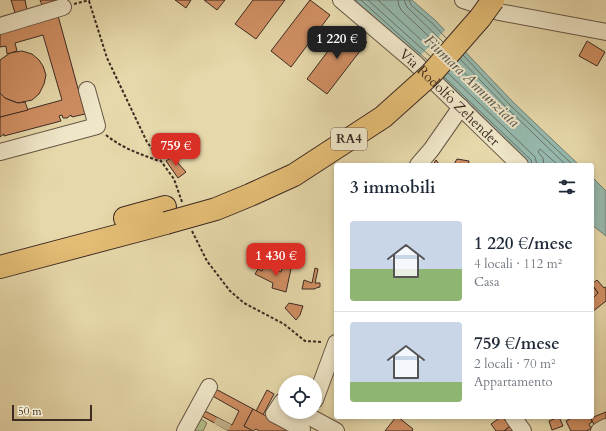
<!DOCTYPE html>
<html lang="it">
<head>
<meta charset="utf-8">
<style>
	body { margin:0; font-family:Cardo,serif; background:#f2f2f3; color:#1f2937; height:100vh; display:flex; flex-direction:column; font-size:15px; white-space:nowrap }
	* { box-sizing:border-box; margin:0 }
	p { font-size:13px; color:#747a83 }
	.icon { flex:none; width:22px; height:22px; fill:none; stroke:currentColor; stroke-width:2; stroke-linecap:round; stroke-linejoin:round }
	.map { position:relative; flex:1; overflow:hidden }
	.details { position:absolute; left:334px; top:163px; width:260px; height:256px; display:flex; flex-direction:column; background:#fff; border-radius:4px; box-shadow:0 2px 6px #0003 }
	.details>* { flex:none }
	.controls { position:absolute; left:278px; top:375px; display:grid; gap:8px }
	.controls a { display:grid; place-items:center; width:44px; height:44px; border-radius:50%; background:#fff; box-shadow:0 2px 6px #0003; font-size:20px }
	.scale { position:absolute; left:12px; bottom:10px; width:80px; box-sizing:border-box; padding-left:4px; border:2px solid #3c2a23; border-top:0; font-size:11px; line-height:14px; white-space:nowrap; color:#3c2a23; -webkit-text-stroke:3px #efe6c8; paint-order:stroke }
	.price { position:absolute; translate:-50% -34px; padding:0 9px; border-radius:8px; background:#d93025; color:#fff; font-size:13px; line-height:26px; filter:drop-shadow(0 1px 2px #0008) }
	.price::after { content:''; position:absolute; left:50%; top:24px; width:12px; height:9px; margin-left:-6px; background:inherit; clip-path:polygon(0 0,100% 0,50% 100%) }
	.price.active { background:#222; color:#fff }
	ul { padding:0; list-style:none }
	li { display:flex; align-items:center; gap:12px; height:100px; padding:0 16px }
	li+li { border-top:1px solid #e0e1e3 }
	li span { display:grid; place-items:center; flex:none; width:112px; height:80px; border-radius:4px; color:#555 }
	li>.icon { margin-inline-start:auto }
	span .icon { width:48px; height:48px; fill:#fffc; stroke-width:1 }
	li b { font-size:17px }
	h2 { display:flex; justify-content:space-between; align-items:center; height:48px; padding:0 16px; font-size:17px }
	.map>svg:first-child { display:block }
	.green { fill:#b2bf8b; stroke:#777457 }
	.water { fill:#96b9ad; stroke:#728076 }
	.pier { fill:#e6d8aa }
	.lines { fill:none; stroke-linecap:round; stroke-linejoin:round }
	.shore { stroke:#697268; stroke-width:1 }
	.building { fill:#d08f63; stroke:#3c2a23 }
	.minor-tunnel { stroke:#c4b58f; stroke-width:16; stroke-dasharray:16 8; stroke-linecap:butt }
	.minor-casing { stroke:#665645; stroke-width:18 }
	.highway-casing { stroke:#3c2a23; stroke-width:24 }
	.path { stroke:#3c2a23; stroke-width:2; stroke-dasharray:3 2; stroke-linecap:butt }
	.minor { stroke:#efe6c8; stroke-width:16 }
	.highway { stroke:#e3bc75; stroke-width:22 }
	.highway-bridge-casing { stroke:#3c2a23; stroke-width:24; stroke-linecap:butt }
	.highway-bridge { stroke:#e3bc75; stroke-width:22 }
	.labels { text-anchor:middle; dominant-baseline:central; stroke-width:4; stroke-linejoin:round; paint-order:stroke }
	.shield { fill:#efe6c8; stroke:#726254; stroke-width:1 }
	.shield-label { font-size:13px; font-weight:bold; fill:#3c2a23 }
	.street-label { font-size:14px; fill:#3c2a23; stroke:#efe6c8 }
	.water-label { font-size:15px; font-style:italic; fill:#524e46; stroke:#efe6c8 }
</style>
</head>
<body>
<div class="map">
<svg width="606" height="431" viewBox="0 0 606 431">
	<rect width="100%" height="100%" fill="#e6d8aa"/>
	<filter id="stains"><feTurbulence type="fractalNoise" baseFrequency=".005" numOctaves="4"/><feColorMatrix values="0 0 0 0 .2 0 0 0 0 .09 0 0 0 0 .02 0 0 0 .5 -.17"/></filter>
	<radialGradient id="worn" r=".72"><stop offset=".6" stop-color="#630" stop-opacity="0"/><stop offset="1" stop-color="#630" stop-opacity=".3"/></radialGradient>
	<path class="green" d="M201,419L207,423L203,431H194Z"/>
	<g class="water">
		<path d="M355,0H412L436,21L513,102L579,165H530L411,50Z"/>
		<path d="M592,177L606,191V236L592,225Z"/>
	</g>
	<path class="pier" d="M446,29L464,48L436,77L417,59Z"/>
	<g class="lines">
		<g class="shore">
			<path d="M361,0L427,60"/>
			<path d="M368,0L430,56"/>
			<path d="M378,0L434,52"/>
			<path d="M398,0L399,6L402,11L439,46"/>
			<path d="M404,0L407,7L443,42"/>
			<path d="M409,0L411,5L433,24L446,38"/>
			<path d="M463,55L510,105L573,165"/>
			<path d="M460,59L507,108L566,165"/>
			<path d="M452,69L495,111H498V108L456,64"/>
			<path d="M448,73L535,157L537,165"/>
			<path d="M444,77L531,160L532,165"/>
			<path d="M544,165L543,158L538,152L540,149L558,165"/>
		</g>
	</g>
	<g class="building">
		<path d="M11,0H25L27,10L15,13Z"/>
		<path d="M40,0H54V2L42,5Z"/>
		<path d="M175,0H191L186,8Z"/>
		<path d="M204,0H225L217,10Z"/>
		<path d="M253,0H285L256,39L235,24Z"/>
		<path d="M310,0L330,15L291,67L271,51Z"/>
		<path d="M57,12L85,114L72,117L71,115L67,118H63L62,115L59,116L61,121L4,136V134L0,137V117L62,100L43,35L15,43L17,51L7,54L6,46L0,47V27Z"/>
		<path d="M346,27L367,42L327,94L307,79Z"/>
		<path d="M587,41L605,52L597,66L579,56Z"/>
		<path d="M22,51L32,54L39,60L43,66L46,75L44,84L39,94L32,100L18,103L5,98L0,93V60L10,53Z"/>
		<path d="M0,93L5,98L12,101L18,103L25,102L28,110L0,117Z"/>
		<path d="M175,155L178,163L186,172L178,178L166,161Z"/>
		<path d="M457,159L469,161L468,165L454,164Z"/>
		<path d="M436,160L439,164L440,165H433Z"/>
		<path d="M264,265L281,272L283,266L291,269L286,292L272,288L273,283L255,274L258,269L262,271Z"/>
		<path d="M315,268L318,269L315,283H320V287L316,288L315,289H302L304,280L312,283Z"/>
		<path d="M597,280L604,288L606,287V301L592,312V299L598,293L592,284Z"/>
		<path d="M592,285L598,293L592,299Z"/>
		<path d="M289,303L303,306L300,315L296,320L285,308Z"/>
		<path d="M212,387L253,409L244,426L253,431H229L198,414L201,409L232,425L239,411L209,394Z"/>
		<path d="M267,390L274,394L263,415L256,411Z"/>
		<path d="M253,409L294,431H259L256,429L253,431L244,426Z"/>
		<path d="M606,412V420L594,425L591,418Z"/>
		<path d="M396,417H398L413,429L412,431H385Z"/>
		<path d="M501,417H503L510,426L504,431H496L491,424Z"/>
		<path d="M559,417L563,426L552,430L549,421Z"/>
		<path d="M574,417H590L592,422L589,424L591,429L586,431H571L566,421Z"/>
		<path d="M515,423L517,431H504Z"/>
	</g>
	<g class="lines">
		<path class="minor-tunnel" d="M221,427L224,421"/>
		<defs>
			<g id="minor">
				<path id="s1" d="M341,0L414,62L520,165"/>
				<path d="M463,0L499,12L606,32"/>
				<path d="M0,26L63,7"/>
				<path d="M0,152L97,126L87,90"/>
				<path d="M418,165L431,150L461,107"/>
				<path d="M315,400L336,343"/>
				<path d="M285,403L282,402L274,414L302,429"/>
				<path d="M308,416L336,431"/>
				<path d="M513,417L523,431"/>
				<path d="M185,431L209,387"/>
				<path d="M599,431L606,427"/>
			</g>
			<g id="highway">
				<path d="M125,218L165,207"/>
				<path d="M0,267L166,223"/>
			</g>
		</defs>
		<use href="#minor" class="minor-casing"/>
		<use href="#highway" class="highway-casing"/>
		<g class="path">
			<path d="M89,1L107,58L147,142L174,179L182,202"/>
			<path d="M74,4L90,0"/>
			<path d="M106,135C122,148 140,154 159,161"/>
			<path d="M192,231L207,261L230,291L244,303L284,324L305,341L323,342"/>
		</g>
		<use href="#minor" class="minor"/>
		<use href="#highway" class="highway"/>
		<defs>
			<path id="highway-bridge" d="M166,223L216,209L250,195L294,175L383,117L431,74L480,18L493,0"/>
		</defs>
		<use href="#highway-bridge" class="highway-bridge-casing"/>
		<use href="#highway-bridge" class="highway-bridge"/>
	</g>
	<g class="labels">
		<rect class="shield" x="331" y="128" width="36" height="22" rx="3"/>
		<g class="shield-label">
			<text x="349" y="139">RA4</text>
		</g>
		<g class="street-label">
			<text stroke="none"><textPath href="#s1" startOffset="146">Via Rodolfo Zehender</textPath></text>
		</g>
		<g class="water-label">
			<text transform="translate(472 81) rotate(44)">Fiumara Annunziata</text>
		</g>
	</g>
	<rect width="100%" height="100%" filter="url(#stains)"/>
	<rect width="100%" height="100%" fill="url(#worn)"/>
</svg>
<div class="controls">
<a><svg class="icon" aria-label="locate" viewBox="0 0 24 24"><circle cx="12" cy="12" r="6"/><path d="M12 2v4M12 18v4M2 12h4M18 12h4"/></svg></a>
</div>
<div class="scale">50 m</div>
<b class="price active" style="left:337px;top:60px">1 220 €</b>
<b class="price" style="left:176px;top:167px">759 €</b>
<b class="price" style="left:276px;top:277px">1 430 €</b>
<section class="details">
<h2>3 immobili<svg class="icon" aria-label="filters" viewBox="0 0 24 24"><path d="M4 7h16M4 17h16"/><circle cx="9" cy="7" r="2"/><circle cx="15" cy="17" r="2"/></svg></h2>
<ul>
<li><span style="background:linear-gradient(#c9d6e8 60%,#8fb573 0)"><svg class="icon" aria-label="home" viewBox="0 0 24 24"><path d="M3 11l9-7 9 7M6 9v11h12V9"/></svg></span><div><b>1 220 €/mese</b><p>4 locali · 112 m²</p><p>Casa</p></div></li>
<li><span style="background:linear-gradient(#c9d6e8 75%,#8fb573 0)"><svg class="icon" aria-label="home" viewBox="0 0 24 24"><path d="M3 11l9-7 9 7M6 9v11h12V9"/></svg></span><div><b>759 €/mese</b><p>2 locali · 70 m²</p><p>Appartamento</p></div></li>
</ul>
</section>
</div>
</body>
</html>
